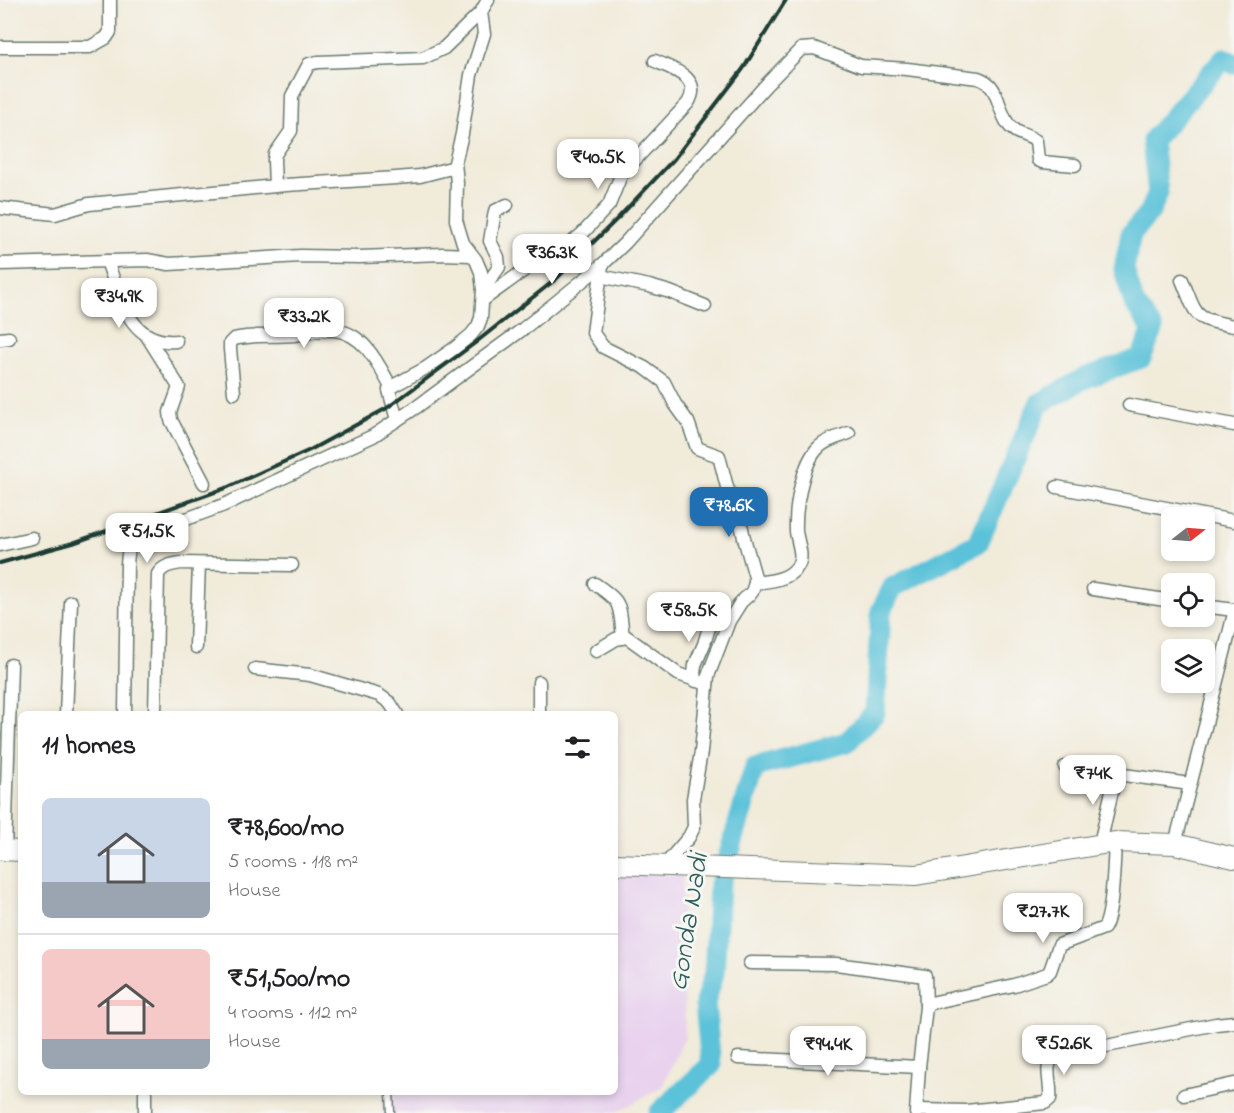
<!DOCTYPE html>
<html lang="en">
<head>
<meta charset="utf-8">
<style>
	body { margin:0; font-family:"Indie Flower",sans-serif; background:#f2f2f2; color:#202124; height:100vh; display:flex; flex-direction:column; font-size:22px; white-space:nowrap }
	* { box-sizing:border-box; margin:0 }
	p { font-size:20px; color:#757577 }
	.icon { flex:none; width:33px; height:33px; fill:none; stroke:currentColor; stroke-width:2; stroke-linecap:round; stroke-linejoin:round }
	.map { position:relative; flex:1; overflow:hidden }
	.details { position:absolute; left:18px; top:711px; width:600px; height:384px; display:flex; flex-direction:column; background:#fff; border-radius:9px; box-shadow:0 3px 9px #0003 }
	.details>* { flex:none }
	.needle { width:39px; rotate:73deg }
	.controls { position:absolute; left:1161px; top:507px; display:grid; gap:12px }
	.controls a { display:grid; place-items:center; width:54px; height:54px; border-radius:9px; background:#fff; box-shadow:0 3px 9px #0003; font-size:30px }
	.price { position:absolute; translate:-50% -51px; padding:0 14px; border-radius:12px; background:#fff; color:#222; font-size:20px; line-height:39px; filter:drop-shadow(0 2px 3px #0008) }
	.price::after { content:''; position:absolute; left:50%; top:36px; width:18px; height:14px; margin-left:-9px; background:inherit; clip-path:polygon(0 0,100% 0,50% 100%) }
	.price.selected { background:#1f6fb2; color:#fff }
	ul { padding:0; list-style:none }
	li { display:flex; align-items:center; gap:18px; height:150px; padding:0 24px }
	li+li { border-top:2px solid #e0e0e0 }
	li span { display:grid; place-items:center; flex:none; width:168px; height:120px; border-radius:9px; color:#555 }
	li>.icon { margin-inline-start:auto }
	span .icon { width:72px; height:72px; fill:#fffc; stroke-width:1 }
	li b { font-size:26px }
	h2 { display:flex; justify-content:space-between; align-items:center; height:72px; padding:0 24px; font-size:26px }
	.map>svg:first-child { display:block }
	.built { fill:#e8d2ee }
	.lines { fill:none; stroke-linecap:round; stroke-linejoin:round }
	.river { stroke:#5bc2d9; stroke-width:21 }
	.lane-casing { stroke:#687a6e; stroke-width:9 }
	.street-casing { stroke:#687a6e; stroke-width:15 }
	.primary-casing { stroke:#687a6e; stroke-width:22 }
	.lane { stroke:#fff; stroke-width:6 }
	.street { stroke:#fff; stroke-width:12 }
	.primary { stroke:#fff; stroke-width:20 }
	.rail { stroke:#1f3d34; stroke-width:4 }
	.labels { text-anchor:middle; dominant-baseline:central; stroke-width:6; stroke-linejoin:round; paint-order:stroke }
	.water-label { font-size:28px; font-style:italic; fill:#2e5e5d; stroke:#f6f6f2 }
</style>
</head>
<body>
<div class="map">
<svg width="1234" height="1113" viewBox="0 0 1234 1113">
	<rect width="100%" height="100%" fill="#f6f6f2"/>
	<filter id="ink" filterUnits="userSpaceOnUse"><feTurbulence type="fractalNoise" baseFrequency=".0167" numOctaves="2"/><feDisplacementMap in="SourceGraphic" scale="12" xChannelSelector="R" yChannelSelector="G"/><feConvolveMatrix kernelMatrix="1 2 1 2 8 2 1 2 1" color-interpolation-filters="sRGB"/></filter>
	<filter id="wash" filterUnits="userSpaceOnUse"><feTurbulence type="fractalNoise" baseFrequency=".008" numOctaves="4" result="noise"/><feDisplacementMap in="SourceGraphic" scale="24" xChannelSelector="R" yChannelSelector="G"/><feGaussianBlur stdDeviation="1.35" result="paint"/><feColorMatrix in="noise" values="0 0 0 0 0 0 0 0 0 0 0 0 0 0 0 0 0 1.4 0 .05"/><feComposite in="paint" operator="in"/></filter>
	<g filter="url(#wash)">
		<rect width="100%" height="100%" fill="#f1ebda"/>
		<path class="built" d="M615,873L682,875L685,1037L662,1087L615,1113H382L383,1092H615Z"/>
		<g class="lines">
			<path class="river" d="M659,1113L711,1065L705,1003L714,973L719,888L755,767L847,742L875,713L881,611L893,587L978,543L1039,404L1085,378L1141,358L1153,330L1134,303L1124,269L1131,234L1150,212L1158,193L1152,141L1224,58L1234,64"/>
		</g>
	</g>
	<g filter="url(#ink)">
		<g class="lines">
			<defs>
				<path id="lane" d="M390,1092L391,1113"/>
				<g id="street">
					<path d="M0,47H90L106,38L110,32V0"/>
					<path d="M275,186L274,160L275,154L291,131L292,96L309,64L318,62L423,58L444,48L481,12"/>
					<path d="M0,208L55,214L89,204L286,185L396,178L420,176L455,167"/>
					<path d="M107,261C120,296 129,345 176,341"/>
					<path d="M0,264L147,260L169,264L300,256L359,257L443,254L471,255"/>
					<path d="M602,265L593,333L603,347L645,368L664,382L675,404L688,422L697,448L719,456L727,487L740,519L744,538L755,577V583L752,592L741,602L729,621L708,676L701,752L693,799L694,827L689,837L665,865"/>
					<path d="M600,276L649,286L670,292L705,306"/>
					<path d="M1182,280C1198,318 1192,318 1234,326"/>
					<path d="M483,290L499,267L498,257L490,241L495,211L507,205"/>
					<path d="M483,300L530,266L566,247L581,235L609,205L621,175L688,103C703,78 673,69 655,61"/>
					<path d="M147,336L179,387L170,412L171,420L204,483"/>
					<path d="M0,339L9,338"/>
					<path d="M234,393L230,349V343L234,339C253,334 274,337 294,335C307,334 322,328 335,330C365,334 378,364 391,387"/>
					<path d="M1129,405L1234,425"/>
					<path d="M397,420L389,390L391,387L426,368L455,348L471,335L478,326L481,318L483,290L481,272L476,260L463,243L456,220L457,183L455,163L462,134L471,75L484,34L481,12L488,0"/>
					<path d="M1057,487L1234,521"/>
					<path d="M0,545L32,538"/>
					<path d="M755,583C770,581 788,580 797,567C805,557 797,542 796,531C795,508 802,463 819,447C827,439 840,437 849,433"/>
					<path d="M595,584C623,603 619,604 623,637"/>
					<path d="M1093,589L1172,601"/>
					<path d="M1204,606L1234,610"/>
					<path d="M196,647L199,564"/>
					<path d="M596,651L616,639L627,637L678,674L707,684"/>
					<path d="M255,669L310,675L379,695L390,703L397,714"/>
					<path d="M696,681L694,674L695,665L704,644L716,604"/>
					<path d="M539,682V714"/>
					<path d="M66,714L71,602"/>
					<path d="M125,714L127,564L129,545L143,535L224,505L373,436L418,406L523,329L602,265L625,243L766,85L801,49L814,48L861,66L907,69L978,78C1000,85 996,106 1008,124C1015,135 1027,134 1036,141L1038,160L1042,162L1075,165"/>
					<path d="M155,714L158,574C164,565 171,565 181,563L292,565"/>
					<path d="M1065,767L1190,784"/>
					<path d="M1100,844L1116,773"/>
					<path d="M1175,844L1234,614"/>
					<path d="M5,851L11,665"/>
					<path d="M750,963L836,964L925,976L926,1007L919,1067L916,1113"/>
					<path d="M926,1004L1014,985L1047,974L1050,971L1059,945L1104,928C1113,914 1114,861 1115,842"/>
					<path d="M738,1058L919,1067"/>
					<path d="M145,1092V1113"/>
					<path d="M1184,1095L1234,1084"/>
					<path d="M917,1110L966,1111L1045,1103L1050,1099C1052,1084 1044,1070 1052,1057L1216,1024L1234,1022"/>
				</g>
				<g id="primary">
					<path d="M0,850L21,851"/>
					<path d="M615,864L916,875L1115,842L1175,844L1234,858"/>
				</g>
			</defs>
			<use href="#lane" class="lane-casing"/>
			<use href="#street" class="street-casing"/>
			<use href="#primary" class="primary-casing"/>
			<use href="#lane" class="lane"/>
			<use href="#street" class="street"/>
			<use href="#primary" class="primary"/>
			<path class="rail" d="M0,563L73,543L226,488L310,450L387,408L475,343L556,279L619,217L674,159L743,69L786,0"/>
		</g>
	</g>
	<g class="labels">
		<g class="water-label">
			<text transform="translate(690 922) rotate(-81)">Gonda Nadi</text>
		</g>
	</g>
</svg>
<div class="controls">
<a><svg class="needle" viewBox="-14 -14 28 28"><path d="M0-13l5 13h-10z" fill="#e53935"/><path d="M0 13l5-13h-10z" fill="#757577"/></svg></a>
<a><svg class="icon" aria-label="locate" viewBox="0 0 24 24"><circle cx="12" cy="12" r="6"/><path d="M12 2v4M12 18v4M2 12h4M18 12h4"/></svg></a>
<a><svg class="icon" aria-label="layers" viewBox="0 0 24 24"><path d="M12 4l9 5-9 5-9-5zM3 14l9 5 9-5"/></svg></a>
</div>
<b class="price" style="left:598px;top:190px">₹40.5K</b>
<b class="price" style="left:552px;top:285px">₹36.3K</b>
<b class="price" style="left:119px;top:329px">₹34.9K</b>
<b class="price" style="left:304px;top:349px">₹33.2K</b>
<b class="price selected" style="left:729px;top:538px">₹78.6K</b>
<b class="price" style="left:147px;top:564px">₹51.5K</b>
<b class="price" style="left:689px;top:643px">₹58.5K</b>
<b class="price" style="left:1093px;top:806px">₹74K</b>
<b class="price" style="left:1043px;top:944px">₹27.7K</b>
<b class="price" style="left:1064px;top:1076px">₹52.6K</b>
<b class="price" style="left:828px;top:1077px">₹94.4K</b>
<section class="details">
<h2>11 homes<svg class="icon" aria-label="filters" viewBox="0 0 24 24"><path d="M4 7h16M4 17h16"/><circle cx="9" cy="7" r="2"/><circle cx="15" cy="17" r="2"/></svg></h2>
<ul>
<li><span style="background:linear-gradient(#c9d6e8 70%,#9aa5b1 0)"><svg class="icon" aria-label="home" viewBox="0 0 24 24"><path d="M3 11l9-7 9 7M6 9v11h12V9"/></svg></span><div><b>₹78,600/mo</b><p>5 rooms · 118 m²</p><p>House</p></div></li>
<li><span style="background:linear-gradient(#f6c9c9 75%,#9aa5b1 0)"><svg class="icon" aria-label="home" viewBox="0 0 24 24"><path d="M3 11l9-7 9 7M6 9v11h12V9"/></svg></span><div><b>₹51,500/mo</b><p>4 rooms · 112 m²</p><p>House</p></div></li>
</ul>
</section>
</div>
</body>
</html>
